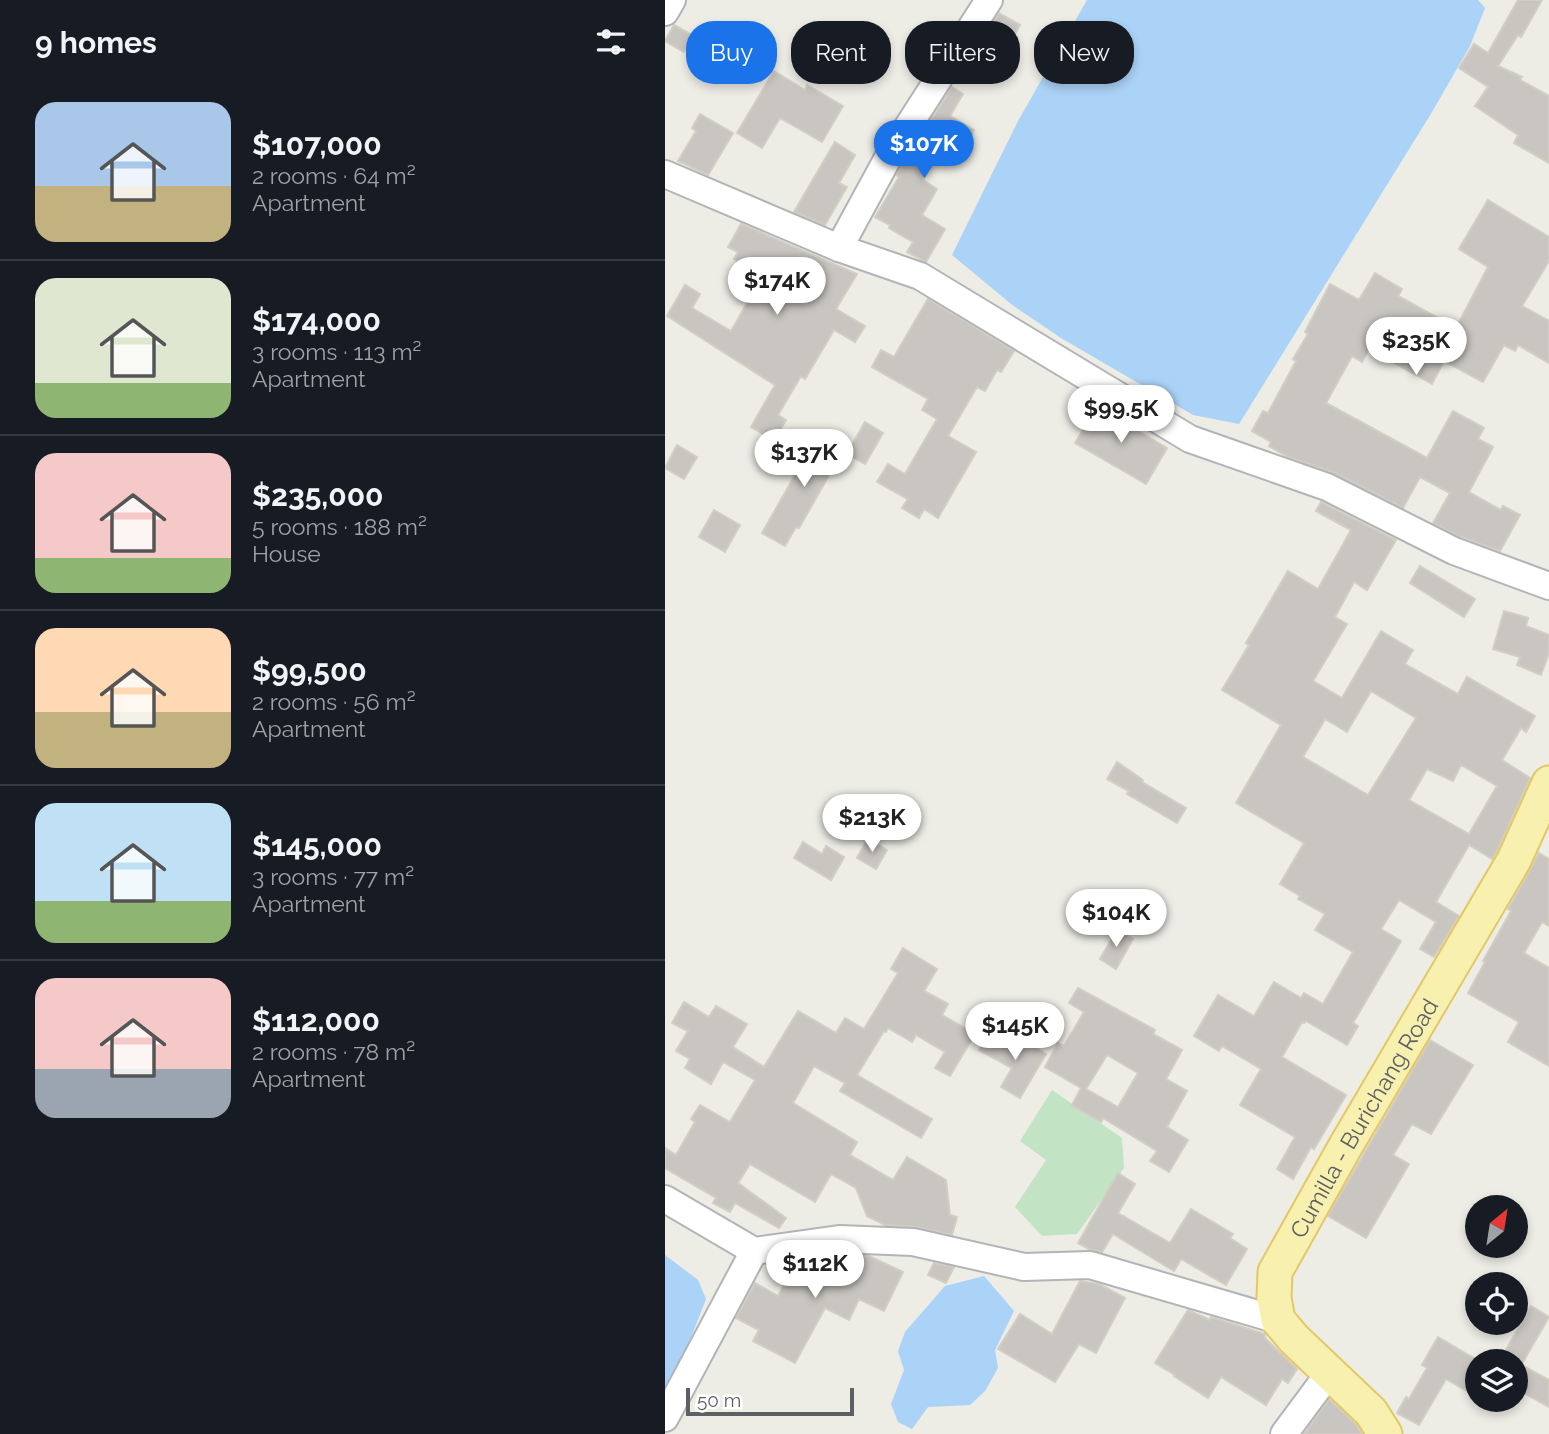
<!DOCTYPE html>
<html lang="en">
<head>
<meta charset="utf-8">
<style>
	body { margin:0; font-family:Raleway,sans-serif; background:#242831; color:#f1f3f6; height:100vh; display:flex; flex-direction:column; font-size:26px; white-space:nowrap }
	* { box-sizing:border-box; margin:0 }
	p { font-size:23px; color:#9ea1a6 }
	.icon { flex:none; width:38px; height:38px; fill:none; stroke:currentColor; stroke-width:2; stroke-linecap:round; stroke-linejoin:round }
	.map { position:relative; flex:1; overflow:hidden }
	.drawer { display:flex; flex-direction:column; background:#171b24; width:665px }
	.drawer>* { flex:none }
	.hud { position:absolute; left:21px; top:21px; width:665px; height:63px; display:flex; gap:14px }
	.needle { width:46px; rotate:30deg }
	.controls { position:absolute; left:800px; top:1195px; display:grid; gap:14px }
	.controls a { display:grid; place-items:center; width:63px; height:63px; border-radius:50%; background:#171b24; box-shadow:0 4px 10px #0003; font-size:35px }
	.scale { position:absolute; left:21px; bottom:18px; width:168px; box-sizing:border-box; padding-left:7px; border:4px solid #5c5f64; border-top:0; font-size:19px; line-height:24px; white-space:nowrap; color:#5c5f64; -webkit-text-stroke:5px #fff; paint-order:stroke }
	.price { position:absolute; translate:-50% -60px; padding:0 16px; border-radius:24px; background:#fff; color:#222; font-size:23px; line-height:46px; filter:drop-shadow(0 2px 4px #0008) }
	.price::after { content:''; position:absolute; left:50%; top:42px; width:21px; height:16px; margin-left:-10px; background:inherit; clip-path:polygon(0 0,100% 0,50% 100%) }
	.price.on { background:#1a73e8; color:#fff }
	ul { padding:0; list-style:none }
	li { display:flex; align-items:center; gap:21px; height:175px; padding:0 35px }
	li+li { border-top:2px solid #363941 }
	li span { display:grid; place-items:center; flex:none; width:196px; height:140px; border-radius:21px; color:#555 }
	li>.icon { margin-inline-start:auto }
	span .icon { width:84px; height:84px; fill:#fffc; stroke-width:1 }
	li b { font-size:30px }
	h2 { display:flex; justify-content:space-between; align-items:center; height:84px; padding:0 35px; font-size:30px }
	.chip { padding:0 24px; border-radius:28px; background:#171b24; box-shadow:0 4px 10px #0003; font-size:24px; line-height:63px }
	.chip.on { background:#1a73e8; color:#fff }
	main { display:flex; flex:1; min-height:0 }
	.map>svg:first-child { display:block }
	.green { fill:#c3e3c5 }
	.water { fill:#abd2f7 }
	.building { fill:#c9c6c2; stroke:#d2cec3; stroke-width:2; fill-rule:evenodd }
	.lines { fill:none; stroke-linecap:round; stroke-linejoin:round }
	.minor-casing { stroke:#b2b4b8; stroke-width:30 }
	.major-casing { stroke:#e4c866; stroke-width:37 }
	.minor { stroke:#fff; stroke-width:26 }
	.major { stroke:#f8f0af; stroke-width:33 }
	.labels { text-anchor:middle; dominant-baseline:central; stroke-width:7; stroke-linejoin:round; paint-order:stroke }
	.street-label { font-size:23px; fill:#5c5f64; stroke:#fff }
</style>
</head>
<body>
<main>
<section class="drawer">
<h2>9 homes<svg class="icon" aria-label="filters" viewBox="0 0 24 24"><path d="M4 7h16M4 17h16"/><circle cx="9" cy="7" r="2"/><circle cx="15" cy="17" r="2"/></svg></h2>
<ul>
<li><span style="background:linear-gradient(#a9c7e8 60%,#c2b280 0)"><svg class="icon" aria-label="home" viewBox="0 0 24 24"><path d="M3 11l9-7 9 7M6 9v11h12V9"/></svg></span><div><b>$107,000</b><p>2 rooms · 64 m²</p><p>Apartment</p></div></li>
<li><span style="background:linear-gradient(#dfe7d0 75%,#8fb573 0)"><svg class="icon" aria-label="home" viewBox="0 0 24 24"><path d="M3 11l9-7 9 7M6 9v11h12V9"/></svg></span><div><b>$174,000</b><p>3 rooms · 113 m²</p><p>Apartment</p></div></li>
<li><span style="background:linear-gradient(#f6c9c9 75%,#8fb573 0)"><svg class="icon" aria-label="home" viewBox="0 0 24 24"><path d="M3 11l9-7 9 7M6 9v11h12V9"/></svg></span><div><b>$235,000</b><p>5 rooms · 188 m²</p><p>House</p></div></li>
<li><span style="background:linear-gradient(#ffd9b3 60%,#c2b280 0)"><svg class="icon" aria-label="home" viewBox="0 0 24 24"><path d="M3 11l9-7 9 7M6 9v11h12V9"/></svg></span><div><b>$99,500</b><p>2 rooms · 56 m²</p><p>Apartment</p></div></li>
<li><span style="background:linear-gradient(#bfe0f5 70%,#8fb573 0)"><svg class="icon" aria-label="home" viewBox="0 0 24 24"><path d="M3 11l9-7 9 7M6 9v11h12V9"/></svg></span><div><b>$145,000</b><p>3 rooms · 77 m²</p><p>Apartment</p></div></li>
<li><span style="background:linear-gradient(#f6c9c9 65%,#9aa5b1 0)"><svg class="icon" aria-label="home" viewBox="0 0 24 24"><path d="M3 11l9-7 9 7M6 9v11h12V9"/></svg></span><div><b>$112,000</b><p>2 rooms · 78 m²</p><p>Apartment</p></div></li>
</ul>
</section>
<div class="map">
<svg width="884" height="1434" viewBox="0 0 884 1434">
	<rect width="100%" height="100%" fill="#edece5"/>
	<path class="green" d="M387,1090L457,1138L459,1168L412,1234L377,1236L350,1207L381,1160L355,1141Z"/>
	<g class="water">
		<path d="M422,0H813L820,8L805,46L767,112L574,424L528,415L396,338L346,304L287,255L353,121Z"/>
		<path d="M0,1255L33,1280L41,1299L23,1345L0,1387Z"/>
		<path d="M319,1276L349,1311L330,1350L333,1368L320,1391L305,1405L263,1407L247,1429L233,1422L226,1404L239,1370L233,1351L240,1332L280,1286Z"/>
	</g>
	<g class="building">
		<path d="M853,0H877L856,37L853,35L833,66L857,77L855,80L884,96V163L849,143L853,135L810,106L823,87L794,68L809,44L823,53Z"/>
		<path d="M334,13L355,25L346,41L328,31L326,35L322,32Z"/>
		<path d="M9,25L29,36L19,52L0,41Z"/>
		<path d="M109,71L140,90L142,85L178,106L157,142L115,118L97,148L72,133Z"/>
		<path d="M287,87L298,94L285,116L309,130L293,157L277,147L258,180L272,189L257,215L280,229L261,262L242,252L248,242L224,228L225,225L210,217L234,177L231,175Z"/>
		<path d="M35,114L68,133L43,175L13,161L31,131L27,128Z"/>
		<path d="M170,142L190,155L174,183L182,187L160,225L129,212Z"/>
		<path d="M823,200L884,237V261L857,306L884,321V363L853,345L850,351L839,345L818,382L779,361L767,384L704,349L697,362L687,356L661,403L762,458L788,411L819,428L813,439L828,447L804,492L836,510L838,506L855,515L835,551L795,537L768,523L785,493L755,477L738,508L669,473L621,456L604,446L606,442L587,431L598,411L603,413L631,361L628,359L643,334L640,332L665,284L694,300L710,273L737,289L733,296L791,328L823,267L794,249Z"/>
		<path d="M76,224L192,274L171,309L200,326L190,342L169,330L140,379L136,376L113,415L121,420L109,440L86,427L110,385L2,316L20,285L35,294L27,308L66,331L97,277L69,259L73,252L63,247Z"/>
		<path d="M263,299L349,351L336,372L332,370L320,391L312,387L283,436L311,452L273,518L259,509L254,518L237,508L243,499L212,482L223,464L240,474L272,419L257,410L263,399L207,367L216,350L229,357Z"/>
		<path d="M432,407L502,448L481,484L410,443Z"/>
		<path d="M200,422L218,433L200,464L182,454Z"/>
		<path d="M154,433L180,447L134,528L131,527L120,546L97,533Z"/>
		<path d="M12,445L32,457L19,479L0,468Z"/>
		<path d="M656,502L731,540L702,590L689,582L670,617L682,624L648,681L677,698L716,631L748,650L740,664L793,694L802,677L870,716L861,732L856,728L837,760L865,778L832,851L827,859L804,845L771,902L794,916L769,957L755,949L771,922L734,900L716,929L736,941L688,1023L693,1026L682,1045L641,1021L639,1023L637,1022L617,1057L681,1095L649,1149L646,1147L628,1179L612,1169L630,1137L575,1105L596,1069L557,1046L554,1051L529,1036L553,995L589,1016L609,982L636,998L639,993L658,1004L688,952L650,930L660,914L633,899L635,896L615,884L639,843L571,803L616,725L557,690L584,645L581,643L623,571L653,589L686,530L651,511ZM706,691L751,718L703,795L638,757L660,719L682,732ZM796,765L832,786L804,834L744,800L762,769L788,781Z"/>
		<path d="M49,510L75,525L60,552L34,537Z"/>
		<path d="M755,566L810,599L799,617L745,583Z"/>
		<path d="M839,611L863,618L861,626L884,635V653L876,675L852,665L855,657L828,649Z"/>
		<path d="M452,762L478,780L477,782L521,808L512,823L462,794L464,791L442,779Z"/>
		<path d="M203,839L222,850L211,869L192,858Z"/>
		<path d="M138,842L157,854L161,846L179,857L166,880L129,858Z"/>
		<path d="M874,853L884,859V926L877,922L859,953L884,968V1066L843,1042L854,1022L803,993L820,962L818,961L846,911L843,909Z"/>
		<path d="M452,930L468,939L451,969L435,959Z"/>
		<path d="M238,948L272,969L259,991L283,1004L277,1015L310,1034L285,1076L270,1068L280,1052L251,1035L247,1042L223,1028L221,1032L219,1031L192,1075L267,1119L256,1138L175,1091L180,1083L149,1066L128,1103L192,1142L185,1155L228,1180L242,1157L281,1180L285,1215L292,1217L287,1235L251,1227L220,1225L202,1216L191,1188L166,1174L150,1202L85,1164L73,1183L121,1218L114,1228L70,1203L65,1212L48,1203L51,1198L0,1168V1148L11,1155L30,1122L26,1119L35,1105L65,1122L90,1080L58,1062L46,1084L20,1068L25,1059L11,1051L23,1031L7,1023L19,1002L44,1017L51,1006L82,1024L68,1047L99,1067L133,1011L171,1033L180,1018L199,1029L233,973L226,969Z"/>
		<path d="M413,988L490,1030L488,1034L517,1050L501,1079L522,1091L502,1127L523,1140L504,1172L485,1161L492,1151L438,1118L436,1122L407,1105L416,1088L380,1067L393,1043L399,1046L419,1012L404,1003ZM442,1055L473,1073L453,1107L421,1089Z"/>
		<path d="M323,1035L345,1048L352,1036L381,1054L355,1098L336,1087L347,1068L314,1050Z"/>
		<path d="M765,1040L808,1065L766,1134L747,1124L728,1155L744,1164L701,1238L663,1216Z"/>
		<path d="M453,1173L470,1184L453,1213L505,1243L526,1209L568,1234L565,1238L582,1249L561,1285L516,1259L509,1271L448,1234L437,1252L424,1249L413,1243Z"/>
		<path d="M174,1255L191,1267L197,1256H204L238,1272L219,1311L194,1299L184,1320L160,1308L130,1363L88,1341L94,1330L71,1318L90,1283L113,1296L128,1269L127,1262L162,1257L167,1258Z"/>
		<path d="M269,1263L289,1267L281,1283L263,1275Z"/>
		<path d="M415,1281L434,1284L460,1298L431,1353L414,1344L390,1382L333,1349L355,1314L387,1334Z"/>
		<path d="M866,1306L884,1317L858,1362H851L884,1380V1407L850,1388V1362H834Z"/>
		<path d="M523,1310L545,1320L546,1317L600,1334V1338L632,1369L623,1383L617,1379L601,1405L556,1377L543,1398L509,1376L510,1375L490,1363Z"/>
		<path d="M773,1337L812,1360V1397L781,1379L754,1425L732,1413L741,1397L744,1399L762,1368L757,1365Z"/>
		<path d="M664,1399L691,1424L697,1434H639Z"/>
	</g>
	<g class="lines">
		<defs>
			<g id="minor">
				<path d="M0,12L7,0"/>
				<path d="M0,174L174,248L255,276L525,439L662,487L789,551L884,586"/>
				<path d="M174,248L224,156L324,0"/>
				<path d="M0,1199L89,1251L174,1239L248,1242L359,1267L425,1265L613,1320"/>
				<path d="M0,1418L89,1251"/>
				<path d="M619,1434L665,1372"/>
			</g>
			<g id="major">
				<path id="s1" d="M720,1434L706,1412L629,1339L613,1320L609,1298L610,1272L680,1147L849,860L884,783"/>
			</g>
		</defs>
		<use href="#minor" class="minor-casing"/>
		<use href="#major" class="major-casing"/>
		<use href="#minor" class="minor"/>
		<use href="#major" class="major"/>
	</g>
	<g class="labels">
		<g class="street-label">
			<text stroke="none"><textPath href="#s1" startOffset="383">Cumilla - Burichang Road</textPath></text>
		</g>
	</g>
</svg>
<div class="controls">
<a><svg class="needle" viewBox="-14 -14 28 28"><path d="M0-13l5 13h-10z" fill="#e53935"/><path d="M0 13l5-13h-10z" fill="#9ea1a6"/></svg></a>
<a><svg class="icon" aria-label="locate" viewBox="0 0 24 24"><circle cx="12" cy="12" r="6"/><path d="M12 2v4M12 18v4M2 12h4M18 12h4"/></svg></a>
<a><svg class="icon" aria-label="layers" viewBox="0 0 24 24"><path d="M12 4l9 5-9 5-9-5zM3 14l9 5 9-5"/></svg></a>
</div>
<div class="scale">50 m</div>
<b class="price on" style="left:259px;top:180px">$107K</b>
<b class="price" style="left:112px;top:317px">$174K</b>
<b class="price" style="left:751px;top:377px">$235K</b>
<b class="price" style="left:456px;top:445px">$99.5K</b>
<b class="price" style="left:139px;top:489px">$137K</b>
<b class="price" style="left:207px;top:854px">$213K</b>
<b class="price" style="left:451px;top:949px">$104K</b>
<b class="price" style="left:350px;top:1062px">$145K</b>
<b class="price" style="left:150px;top:1300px">$112K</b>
<div class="hud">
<a class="chip on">Buy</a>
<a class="chip">Rent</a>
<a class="chip">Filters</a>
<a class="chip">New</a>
</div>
</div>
</main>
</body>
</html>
